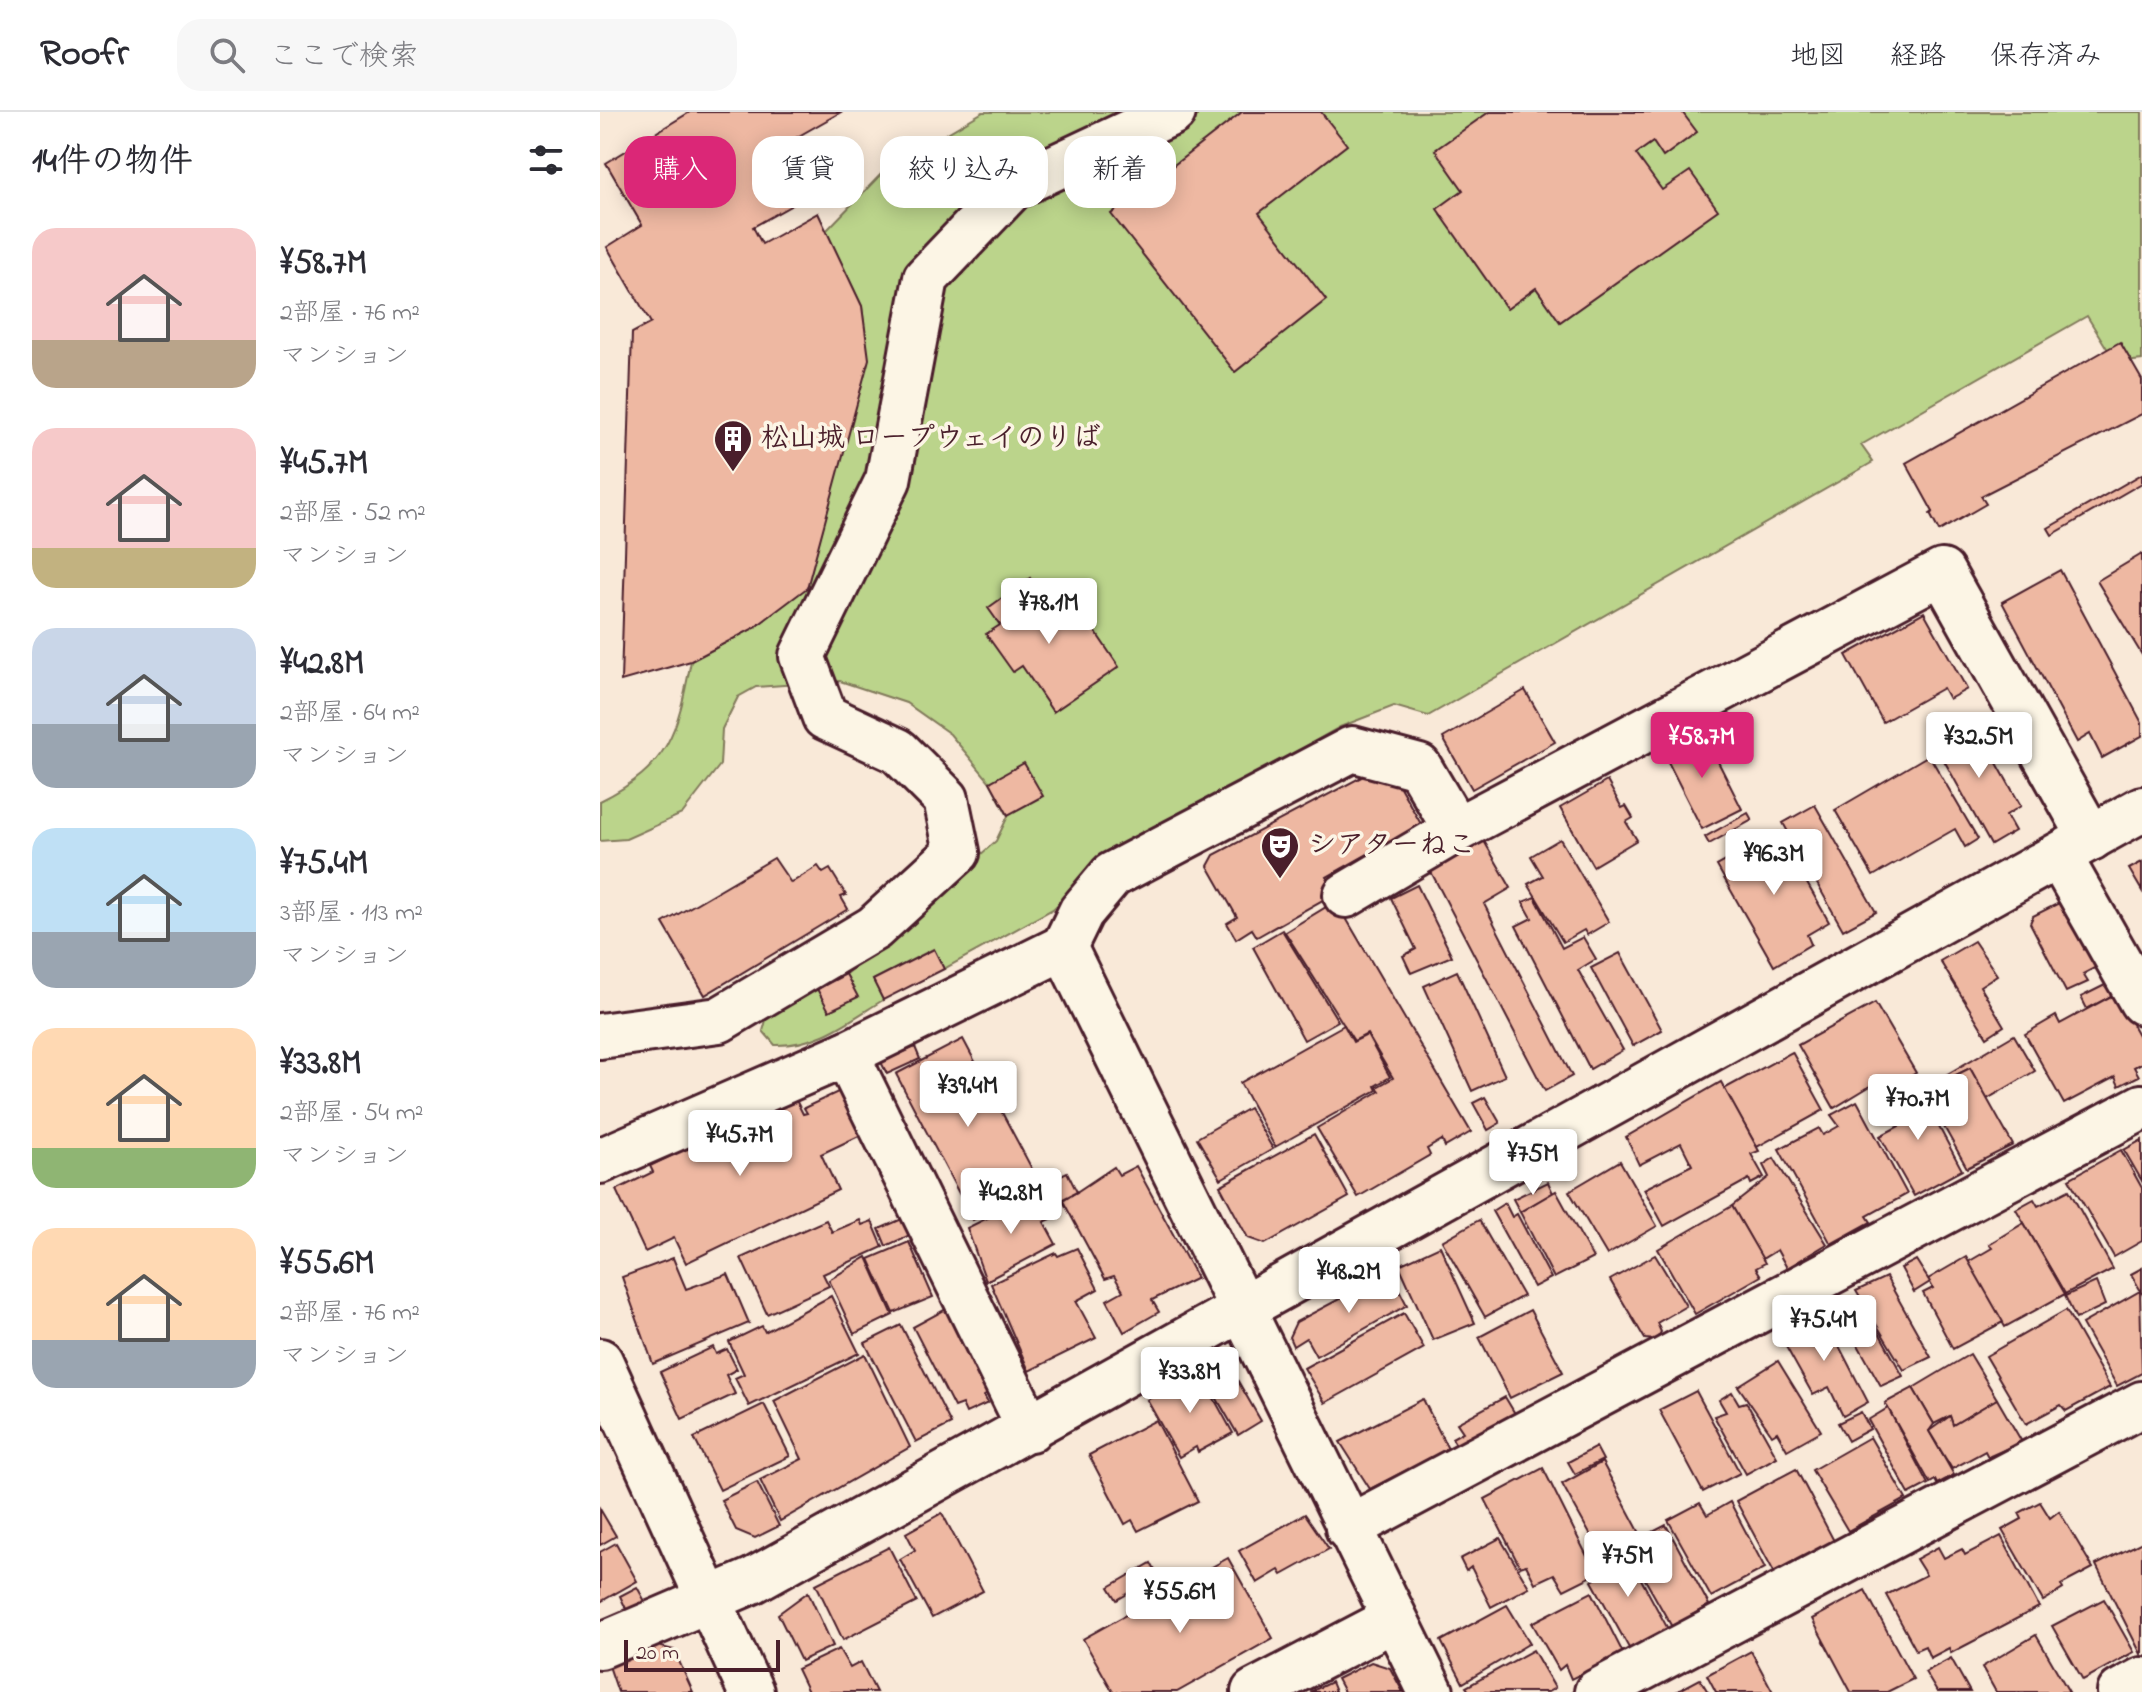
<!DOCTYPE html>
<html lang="ja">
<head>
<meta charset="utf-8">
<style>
	body { margin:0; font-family:"Indie Flower","Klee One",sans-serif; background:#f7f7f7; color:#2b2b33; height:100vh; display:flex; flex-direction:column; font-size:30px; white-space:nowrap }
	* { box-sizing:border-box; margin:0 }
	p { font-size:26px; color:#7c7c81 }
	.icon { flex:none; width:44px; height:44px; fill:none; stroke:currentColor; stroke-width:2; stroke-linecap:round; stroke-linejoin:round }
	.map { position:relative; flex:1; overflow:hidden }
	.panel { display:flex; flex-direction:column; background:#fff; width:600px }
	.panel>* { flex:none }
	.top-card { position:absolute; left:24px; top:24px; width:760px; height:72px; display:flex; gap:16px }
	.scale { position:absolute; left:24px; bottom:20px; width:156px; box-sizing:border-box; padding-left:8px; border:4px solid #4a1f2b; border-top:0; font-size:22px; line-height:28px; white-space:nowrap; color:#4a1f2b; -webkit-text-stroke:6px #fcf5e5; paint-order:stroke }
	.price { position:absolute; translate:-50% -68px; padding:0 18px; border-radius:8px; background:#fff; color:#222; font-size:26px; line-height:52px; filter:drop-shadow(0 2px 4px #0008) }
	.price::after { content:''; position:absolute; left:50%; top:48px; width:24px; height:18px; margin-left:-12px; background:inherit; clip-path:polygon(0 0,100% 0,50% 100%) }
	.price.selected { background:#db2777; color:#fff }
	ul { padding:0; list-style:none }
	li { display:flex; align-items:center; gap:24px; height:200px; padding:0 32px }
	li span { display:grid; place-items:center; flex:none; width:224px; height:160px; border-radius:24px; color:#555 }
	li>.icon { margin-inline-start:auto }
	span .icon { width:96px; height:96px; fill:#fffc; stroke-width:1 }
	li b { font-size:34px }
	h2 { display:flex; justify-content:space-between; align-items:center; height:96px; padding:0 32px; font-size:34px }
	.chip { padding:0 28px; border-radius:24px; background:#fff; box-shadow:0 4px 20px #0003; font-size:28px; line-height:72px }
	.chip.selected { background:#db2777; color:#fff }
	header { display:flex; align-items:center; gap:48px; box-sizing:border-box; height:112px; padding:0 40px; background:#fff; border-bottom:2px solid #e1e1e2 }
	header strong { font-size:38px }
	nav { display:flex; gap:44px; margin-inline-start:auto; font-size:28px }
	.search { width:560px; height:72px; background:#f7f7f7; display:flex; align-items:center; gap:20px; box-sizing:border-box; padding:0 28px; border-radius:24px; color:#7c7c81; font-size:30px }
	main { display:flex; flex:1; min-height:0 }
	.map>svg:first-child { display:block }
	.green { fill:#bbd48b; stroke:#827a5b; stroke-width:2 }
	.building { fill:#eeb8a2; stroke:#4a1f2b; stroke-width:2 }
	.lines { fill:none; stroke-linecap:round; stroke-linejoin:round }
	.minor-casing { stroke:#4a1f2b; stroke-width:50 }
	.minor { stroke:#fcf5e5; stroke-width:44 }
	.labels { text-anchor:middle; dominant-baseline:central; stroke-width:7; stroke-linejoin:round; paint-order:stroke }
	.poi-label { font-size:28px; font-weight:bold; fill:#4a1f2b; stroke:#fcf5e5; text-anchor:start }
</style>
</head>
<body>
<header>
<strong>Roofr</strong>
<div class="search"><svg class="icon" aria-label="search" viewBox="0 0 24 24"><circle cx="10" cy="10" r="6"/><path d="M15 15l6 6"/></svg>ここで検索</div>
<nav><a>地図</a><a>経路</a><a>保存済み</a></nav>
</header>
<main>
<section class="panel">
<h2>14件の物件<svg class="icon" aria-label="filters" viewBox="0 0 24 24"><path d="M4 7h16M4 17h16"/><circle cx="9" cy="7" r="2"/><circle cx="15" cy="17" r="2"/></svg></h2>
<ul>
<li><span style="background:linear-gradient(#f6c9c9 70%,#b9a48a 0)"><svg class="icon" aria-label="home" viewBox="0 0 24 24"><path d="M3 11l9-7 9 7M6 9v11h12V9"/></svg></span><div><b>¥58.7M</b><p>2部屋 · 76 m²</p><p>マンション</p></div></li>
<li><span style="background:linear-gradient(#f6c9c9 75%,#c2b280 0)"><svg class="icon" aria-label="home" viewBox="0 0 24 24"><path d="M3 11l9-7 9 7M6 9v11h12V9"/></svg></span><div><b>¥45.7M</b><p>2部屋 · 52 m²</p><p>マンション</p></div></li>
<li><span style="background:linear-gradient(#c9d6e8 60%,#9aa5b1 0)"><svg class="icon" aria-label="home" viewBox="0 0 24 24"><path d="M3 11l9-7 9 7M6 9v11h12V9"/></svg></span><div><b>¥42.8M</b><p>2部屋 · 64 m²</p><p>マンション</p></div></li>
<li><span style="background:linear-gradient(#bfe0f5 65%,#9aa5b1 0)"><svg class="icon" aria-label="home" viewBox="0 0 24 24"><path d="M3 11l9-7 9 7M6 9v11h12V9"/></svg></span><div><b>¥75.4M</b><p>3部屋 · 113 m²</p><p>マンション</p></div></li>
<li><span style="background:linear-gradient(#ffd9b3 75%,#8fb573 0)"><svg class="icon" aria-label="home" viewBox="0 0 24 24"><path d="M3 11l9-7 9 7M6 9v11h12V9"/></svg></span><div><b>¥33.8M</b><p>2部屋 · 54 m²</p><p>マンション</p></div></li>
<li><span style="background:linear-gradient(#ffd9b3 70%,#9aa5b1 0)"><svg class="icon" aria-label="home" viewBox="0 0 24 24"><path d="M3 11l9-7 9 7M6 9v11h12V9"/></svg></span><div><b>¥55.6M</b><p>2部屋 · 76 m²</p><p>マンション</p></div></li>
</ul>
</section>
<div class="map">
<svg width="1542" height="1580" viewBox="0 0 1542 1580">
	<rect width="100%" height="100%" fill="#f9e9d8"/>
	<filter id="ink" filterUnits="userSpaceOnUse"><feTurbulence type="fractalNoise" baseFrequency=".0125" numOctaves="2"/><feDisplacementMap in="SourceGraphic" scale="16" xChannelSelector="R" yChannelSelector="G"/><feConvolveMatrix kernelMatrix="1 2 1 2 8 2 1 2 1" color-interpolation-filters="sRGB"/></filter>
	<g filter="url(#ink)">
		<path class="green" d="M383,0H1542V248L1516,251L1487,204L1261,333L1273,350L828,604L794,594L740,615L505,748L453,797L344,857L333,837L273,868L283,888C247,910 218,934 175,933L163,919L170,894L246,862L396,729L408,704L390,670L350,622L306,591L240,569L156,575L138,585L122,617L120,653L82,702L26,727L0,729V689C70,654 77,621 91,549L154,516L207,475L268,247L262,194L226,119L285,58Z"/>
		<g class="building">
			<path d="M90,0H241L190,29L219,78L153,115L162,132L218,101L262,194L269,247L207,476L154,516L91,549L21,569L32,221L51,211L7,135L42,113L6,51Z"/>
			<path d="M642,0H721L747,33L659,101L726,188L635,260L511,102Z"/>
			<path d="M889,0H1082L1097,20L1063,45L1053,30L1036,42L1062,78L1090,59L1118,98L960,210L936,176L907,197L837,97L863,78L835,38Z"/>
			<path d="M1520,230L1542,268V302L1381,384L1386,392L1339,419L1330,402L1333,400L1306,351Z"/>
			<path d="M1542,362V371L1452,423L1448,416Z"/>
			<path d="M1542,442V543L1497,469Z"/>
			<path d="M1460,458L1542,611V624L1502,646L1490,622L1477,630L1402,490Z"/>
			<path d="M430,466L463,515L482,500L519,555L453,600L422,554L413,560L386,522L400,513L388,496Z"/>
			<path d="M1324,500L1367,577L1349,587L1343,576L1283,610L1246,543Z"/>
			<path d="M925,578L955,630L872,677L843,626Z"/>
			<path d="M1358,610L1366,624L1378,617L1421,694L1406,703L1415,719L1391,733L1331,625Z"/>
			<path d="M1102,618L1142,697L1102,717L1062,638Z"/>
			<path d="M1329,643L1378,727L1365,735L1355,717L1273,764L1235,698Z"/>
			<path d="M424,651L443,684L408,703L390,670Z"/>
			<path d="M767,662L796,668L821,712L727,765L735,781L657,825L652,817L636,827L627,811L637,805L608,754L614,743Z"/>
			<path d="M1007,669L1022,696L1026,694L1033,706L1026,710L1037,728L993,754L960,696Z"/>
			<path d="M1215,693L1276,800L1243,818L1183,711Z"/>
			<path d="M1148,701L1152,708L1109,732L1105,725Z"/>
			<path d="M1178,720L1229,810L1207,823L1211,832L1174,854L1117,754Z"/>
			<path d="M960,727L1009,810L987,823L984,818L963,830L928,772L943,764L931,744Z"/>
			<path d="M884,729L911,776L884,792L972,964L945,979L829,756Z"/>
			<path d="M174,746L191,771L218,754L223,761L230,757L246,783L241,785L248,797L105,883L63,811Z"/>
			<path d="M1542,750V779L1529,757Z"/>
			<path d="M817,773L852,844L811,861L803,844L816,837L791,786Z"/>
			<path d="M935,785L962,836L983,825L996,847L978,858L1023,938L990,957L916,814L932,806L923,790Z"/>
			<path d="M1465,788L1506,850L1483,862L1488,870L1466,880L1430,811L1433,804Z"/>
			<path d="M736,789L871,1020L845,1035L842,1028L827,1037L830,1043L758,1085L717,1016L780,979L777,975L793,966L767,922L754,929L685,820Z"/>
			<path d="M682,818L738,909L704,928L653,835Z"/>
			<path d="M1374,829L1397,863L1380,874L1404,914L1387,925L1340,849Z"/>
			<path d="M334,837L344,857L283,888L273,868Z"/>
			<path d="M1020,841L1062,918L1033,934L991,856Z"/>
			<path d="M857,859L905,964L872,979L824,874Z"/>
			<path d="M246,862L258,885L229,899L217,877Z"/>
			<path d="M1511,870L1515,882L1487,897L1481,885Z"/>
			<path d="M1515,882L1542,930V951L1534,955L1539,964L1519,974L1515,965L1464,992L1425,922L1456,904L1460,912Z"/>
			<path d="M1275,891L1316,961L1288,977L1282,967L1234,996L1198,933Z"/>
			<path d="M744,913L753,930L767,923L790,965L775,974L777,978L675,1035L640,971Z"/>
			<path d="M1414,923L1435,959L1387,987L1370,956L1348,967L1346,963Z"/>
			<path d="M363,927L440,1072L373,1108L296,962Z"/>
			<path d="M315,935L320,947L287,962L281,950Z"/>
			<path d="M1192,940L1224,998L1157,1035L1124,977Z"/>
			<path d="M1370,956L1413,1033L1367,1056L1324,979Z"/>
			<path d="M1121,970L1159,1039L1151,1042L1164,1065L1151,1072L1149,1067L1064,1114L1044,1077L1092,1053L1081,1031L1039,1053L1026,1025Z"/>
			<path d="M1315,970L1362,1058L1314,1084L1280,1024L1299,1014L1284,988Z"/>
			<path d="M240,979L261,1023L221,1042L238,1078L86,1151L74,1126L45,1140L16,1078L53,1060L50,1054L194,984L203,1002L207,1001L204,996Z"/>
			<path d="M885,985L900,1011L888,1018L873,991Z"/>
			<path d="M1257,989L1307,1082L1267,1104L1271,1110L1231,1132L1179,1037L1219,1016L1223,1023L1239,1014L1231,1003Z"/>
			<path d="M649,996L673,1037L621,1067L597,1026Z"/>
			<path d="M714,1022L749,1085L665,1132L648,1126L620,1074Z"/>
			<path d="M1542,1028V1069L1524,1038Z"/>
			<path d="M1521,1038L1542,1076V1129L1514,1145L1469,1067Z"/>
			<path d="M1174,1046L1227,1132L1187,1156L1177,1138L1162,1147L1132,1094L1169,1065L1163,1053Z"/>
			<path d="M1020,1049L1057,1114L1007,1143L969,1079Z"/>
			<path d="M536,1054L597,1166L552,1188L559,1200L524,1220L507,1188L523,1179L514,1164L505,1167L463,1089L514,1055L519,1063Z"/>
			<path d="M467,1060L477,1080L459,1089L449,1069Z"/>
			<path d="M948,1070L953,1081L920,1100L913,1087Z"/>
			<path d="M1469,1078L1513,1157L1465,1182L1416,1097L1434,1087L1438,1094Z"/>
			<path d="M956,1079L993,1146L954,1166L920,1100Z"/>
			<path d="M438,1081L451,1107L444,1110L456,1132L386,1169L367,1116Z"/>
			<path d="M905,1091L912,1105L917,1102L951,1166L934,1175L892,1099Z"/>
			<path d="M1132,1094L1165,1151L1156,1156L1161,1164L1095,1202L1058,1137Z"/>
			<path d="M302,1107L310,1123L286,1134L279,1117Z"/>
			<path d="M226,1108L232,1120L260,1108L262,1113L272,1109L283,1135L223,1162L229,1174L167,1202L141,1146Z"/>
			<path d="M879,1108L923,1184L885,1205L842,1129Z"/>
			<path d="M1424,1111L1465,1182L1405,1215L1368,1150L1392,1136L1389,1132Z"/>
			<path d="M309,1130L333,1185L294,1201L269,1147Z"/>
			<path d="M840,1134L875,1211L833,1228L799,1153Z"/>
			<path d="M477,1136L498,1177L476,1189L496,1226L429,1259L391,1172L456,1141L458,1144Z"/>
			<path d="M1055,1143L1086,1194L1057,1211L1061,1220L1056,1228L1045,1227L1010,1168Z"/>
			<path d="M267,1145L293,1203L254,1222L229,1168Z"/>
			<path d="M1366,1145L1403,1210L1353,1237L1323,1181L1333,1176L1328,1167Z"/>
			<path d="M73,1146L86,1177L128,1162L149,1211L53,1252L22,1165Z"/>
			<path d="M1316,1148L1330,1170L1314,1180L1301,1156Z"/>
			<path d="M1542,1156V1181L1531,1162Z"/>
			<path d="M790,1160L807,1193L716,1244L706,1226L693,1234L689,1225L696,1210Z"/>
			<path d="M1286,1165L1331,1245L1304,1258L1256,1179Z"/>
			<path d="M1496,1170L1505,1193L1476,1207L1465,1184Z"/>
			<path d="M1540,1179L1542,1261L1517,1274L1482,1212Z"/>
			<path d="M231,1184L259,1241L149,1294L135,1266L144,1262L129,1230L162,1214L165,1220Z"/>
			<path d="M1261,1188L1303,1264L1281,1274L1239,1199Z"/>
			<path d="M346,1197L389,1281L384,1284L388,1291L366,1301L362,1292L354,1295L313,1215Z"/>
			<path d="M930,1198L963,1260L910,1286L879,1225Z"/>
			<path d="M1466,1198L1510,1275L1466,1299L1461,1293L1426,1312L1386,1244Z"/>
			<path d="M804,1201L824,1236L725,1291L704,1256Z"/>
			<path d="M1222,1201L1268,1290L1243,1304L1229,1275L1213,1283L1180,1224Z"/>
			<path d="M301,1213L351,1312L316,1330L265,1231Z"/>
			<path d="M113,1235L116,1242L127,1237L137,1257L126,1263L135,1282L82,1307L60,1260Z"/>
			<path d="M265,1242L310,1335L180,1409L160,1368L202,1347L174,1289Z"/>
			<path d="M1370,1242L1397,1287L1353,1313L1350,1304L1334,1312L1313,1276Z"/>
			<path d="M624,1245L661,1309L638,1323L601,1259Z"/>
			<path d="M1178,1249L1221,1319L1187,1338L1177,1320L1172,1323L1138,1274Z"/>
			<path d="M599,1259L633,1321L598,1340L596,1335L579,1345L547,1288Z"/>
			<path d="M1313,1276L1334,1312L1329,1319L1354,1363L1337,1372L1335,1368L1330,1371L1285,1291Z"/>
			<path d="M1096,1279L1140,1361L1103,1380L1059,1298Z"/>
			<path d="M1132,1280L1139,1292L1146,1290L1177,1345L1146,1362L1114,1304L1126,1300L1119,1288Z"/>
			<path d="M905,1285L917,1305L859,1338L852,1326L863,1320L857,1311Z"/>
			<path d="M823,1287L848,1337L770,1377L740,1330Z"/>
			<path d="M1397,1287L1422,1330L1388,1345L1385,1339L1352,1357L1329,1319L1350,1304L1353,1313Z"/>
			<path d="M164,1292L190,1344L120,1378L94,1326Z"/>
			<path d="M1288,1296L1328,1372L1309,1382L1268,1308Z"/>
			<path d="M1261,1300L1270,1317L1248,1329L1238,1311Z"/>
			<path d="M556,1308L598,1389L538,1419L532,1408L525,1412L489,1343Z"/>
			<path d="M1270,1325L1306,1387L1248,1419L1212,1358Z"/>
			<path d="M996,1335L1003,1348L975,1362L968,1350Z"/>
			<path d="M1002,1350L1041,1423L1001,1442L962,1372Z"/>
			<path d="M943,1356L996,1462L964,1478L954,1462L935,1471L926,1453L920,1455L885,1387Z"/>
			<path d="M1196,1357L1234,1429L1174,1460L1136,1389Z"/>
			<path d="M157,1370L179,1414L155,1426L136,1418L121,1388Z"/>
			<path d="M1130,1390L1165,1456L1111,1485L1068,1408L1100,1391L1107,1403Z"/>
			<path d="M1440,1390L1450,1406L1459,1399L1493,1456L1461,1473L1463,1477L1443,1489L1402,1418L1422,1407L1419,1401Z"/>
			<path d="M0,1397L16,1424L0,1433Z"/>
			<path d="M342,1401L383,1479L332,1506L300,1447L315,1438L306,1421Z"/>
			<path d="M705,1402L729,1437L682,1463L679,1458L657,1471L639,1439Z"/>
			<path d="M1066,1413L1109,1493L1072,1515L1026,1434Z"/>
			<path d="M1401,1424L1439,1495L1351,1541L1349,1536L1330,1546L1325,1534L1316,1538L1286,1483L1326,1463L1316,1447L1338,1435L1344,1446L1362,1437L1365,1443Z"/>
			<path d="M900,1426L929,1475L891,1495L871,1455L866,1459L860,1447Z"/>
			<path d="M1542,1430V1541L1541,1542L1496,1453Z"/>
			<path d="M16,1431L37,1469L0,1490V1440Z"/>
			<path d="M1023,1434L1068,1517L1030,1538L992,1469L1004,1462L997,1446Z"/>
			<path d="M289,1435L317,1490L243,1528L216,1472Z"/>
			<path d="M628,1446L673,1526L577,1580H513L483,1527Z"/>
			<path d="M551,1451L558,1464L517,1488L509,1475Z"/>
			<path d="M37,1475L46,1491L28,1501L20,1484Z"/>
			<path d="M1265,1478L1313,1567L1287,1580H1251L1212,1507Z"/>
			<path d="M208,1480L233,1534L201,1549L178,1502Z"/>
			<path d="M992,1480L1023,1541L971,1567L965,1553L959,1558L932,1511Z"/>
			<path d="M1504,1487L1534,1540L1483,1568L1452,1514Z"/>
			<path d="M907,1493L930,1531L863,1571L841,1529Z"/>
			<path d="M1436,1523L1469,1580H1396L1382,1555Z"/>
			<path d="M50,1532L74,1538L93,1580H18L7,1548Z"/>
			<path d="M239,1537L250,1556L261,1550L276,1580H208L197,1557Z"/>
			<path d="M933,1538L955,1576L948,1580H870L866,1575Z"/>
			<path d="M1151,1539L1173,1580H1116L1107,1563Z"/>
			<path d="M1351,1546L1370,1580H1337L1325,1560Z"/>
			<path d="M771,1550L790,1556L803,1580H744L737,1567Z"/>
			<path d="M1100,1567L1108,1580H1076Z"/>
			<path d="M731,1570L735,1580H710Z"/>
		</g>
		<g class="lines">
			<defs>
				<g id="minor">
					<path d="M1459,744L1542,890"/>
					<path d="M746,783L856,718"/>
					<path d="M464,835L481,800L512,763L752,637L819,655L856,718L1342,460L1491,726"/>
					<path d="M0,924L119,908L274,816L357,740L346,687L298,639L225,605L202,544L288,368L326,166L413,75L573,0"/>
					<path d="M246,942L430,1317"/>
					<path d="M0,1049L246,942L464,835L831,1580"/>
					<path d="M0,1249L151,1580"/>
					<path d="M748,1416L1542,995"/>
					<path d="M0,1534L152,1469L1542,697"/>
					<path d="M654,1580L794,1507"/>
					<path d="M997,1580L1542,1292"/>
					<path d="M1520,1580L1542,1568"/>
				</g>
			</defs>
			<use href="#minor" class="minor-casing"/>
			<use href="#minor" class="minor"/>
		</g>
	</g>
	<defs>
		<symbol id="building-pin" viewBox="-11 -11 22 30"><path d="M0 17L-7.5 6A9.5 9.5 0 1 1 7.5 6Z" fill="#4a1f2b" stroke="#fcf5e5"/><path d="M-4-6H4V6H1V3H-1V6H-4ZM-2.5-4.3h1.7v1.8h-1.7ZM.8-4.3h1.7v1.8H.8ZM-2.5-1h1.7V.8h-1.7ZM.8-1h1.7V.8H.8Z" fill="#fff"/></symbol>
		<symbol id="theatre-pin" viewBox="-11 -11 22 30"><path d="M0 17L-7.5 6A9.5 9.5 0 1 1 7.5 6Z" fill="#4a1f2b" stroke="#fcf5e5"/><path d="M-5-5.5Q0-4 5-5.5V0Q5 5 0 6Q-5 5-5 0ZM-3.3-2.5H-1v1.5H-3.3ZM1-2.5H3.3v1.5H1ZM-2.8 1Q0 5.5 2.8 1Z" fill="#fff"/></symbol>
	</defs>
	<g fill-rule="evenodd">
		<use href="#building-pin" x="111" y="305" width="44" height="60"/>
		<use href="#theatre-pin" x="658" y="712" width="44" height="60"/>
	</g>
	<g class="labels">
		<g class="poi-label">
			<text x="161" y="327">松山城 ロープウェイのりば</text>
			<text x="708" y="734">シアターねこ</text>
		</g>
	</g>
</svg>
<div class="scale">20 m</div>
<b class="price" style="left:449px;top:534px">¥78.1M</b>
<b class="price selected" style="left:1102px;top:668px">¥58.7M</b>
<b class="price" style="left:1379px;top:668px">¥32.5M</b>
<b class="price" style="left:1174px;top:785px">¥96.3M</b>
<b class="price" style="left:368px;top:1017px">¥39.4M</b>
<b class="price" style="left:1318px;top:1030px">¥70.7M</b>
<b class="price" style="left:140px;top:1066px">¥45.7M</b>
<b class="price" style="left:933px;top:1085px">¥75M</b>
<b class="price" style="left:411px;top:1124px">¥42.8M</b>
<b class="price" style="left:749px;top:1203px">¥48.2M</b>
<b class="price" style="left:1224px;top:1251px">¥75.4M</b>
<b class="price" style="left:590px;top:1303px">¥33.8M</b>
<b class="price" style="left:1028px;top:1487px">¥75M</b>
<b class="price" style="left:580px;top:1523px">¥55.6M</b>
<div class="top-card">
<a class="chip selected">購入</a>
<a class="chip">賃貸</a>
<a class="chip">絞り込み</a>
<a class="chip">新着</a>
</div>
</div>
</main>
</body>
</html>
